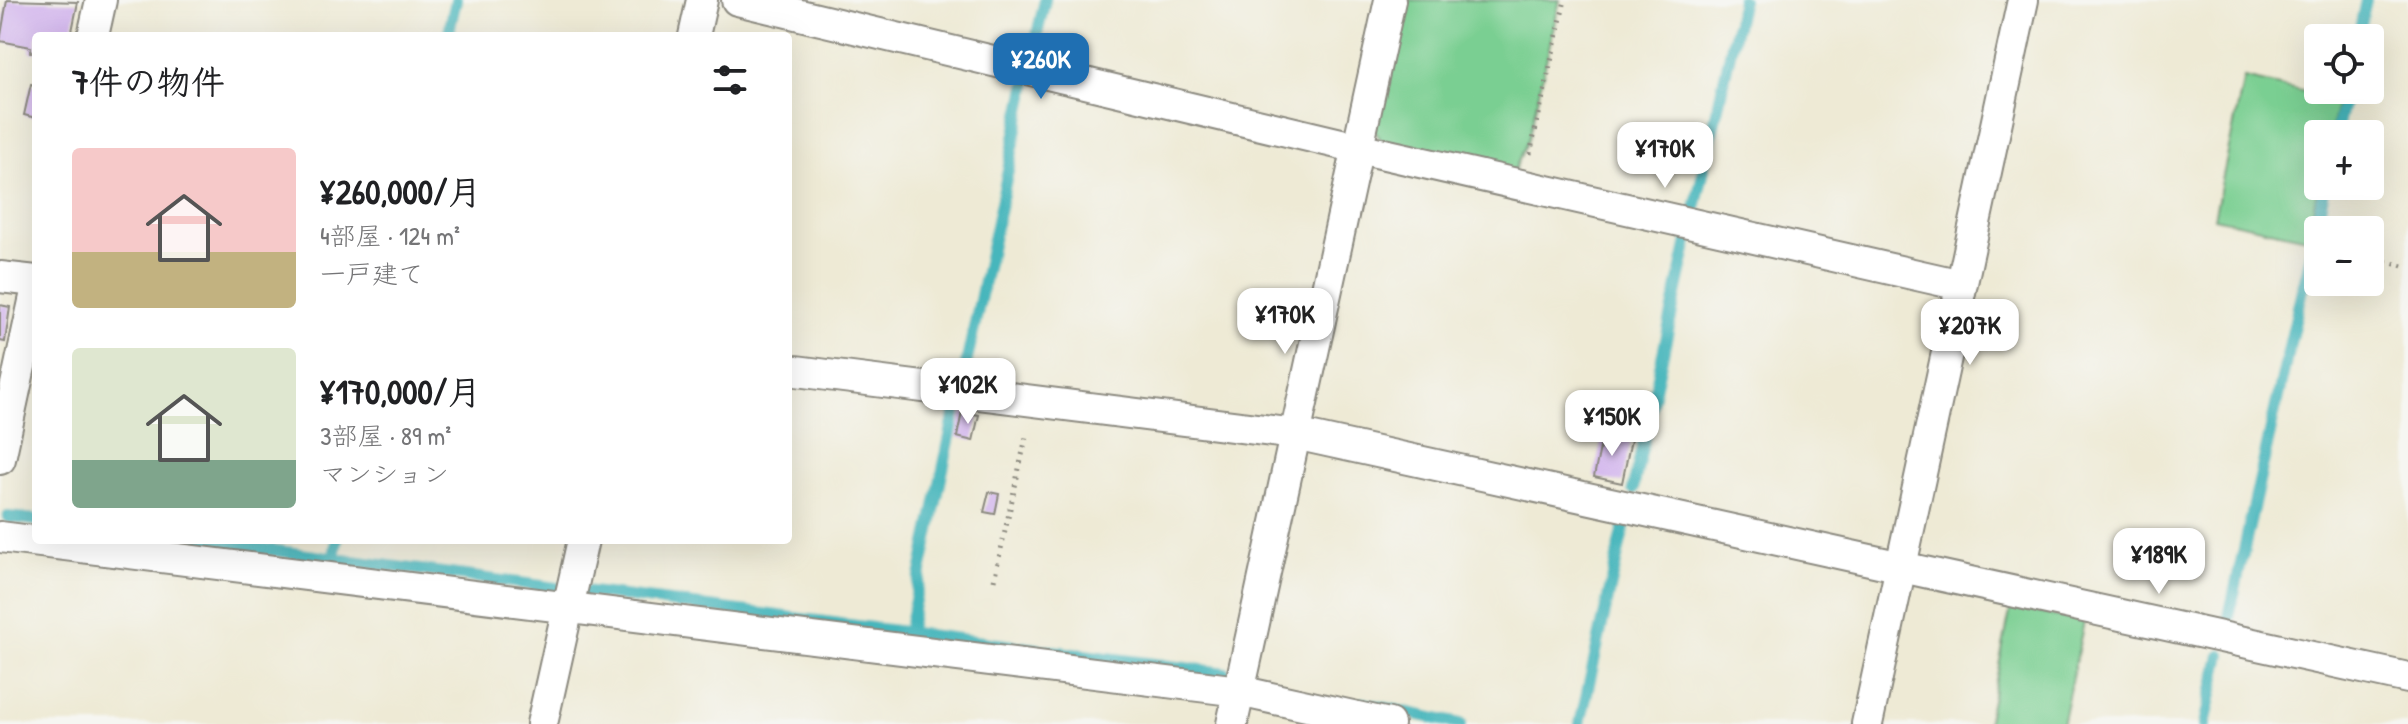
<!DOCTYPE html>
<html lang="ja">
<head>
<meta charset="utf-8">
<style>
	body { margin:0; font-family:"Patrick Hand","Klee One",sans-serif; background:#f6f6f6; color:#202124; height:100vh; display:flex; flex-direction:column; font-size:30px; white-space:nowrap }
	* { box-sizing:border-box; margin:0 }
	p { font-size:26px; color:#757577 }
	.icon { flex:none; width:44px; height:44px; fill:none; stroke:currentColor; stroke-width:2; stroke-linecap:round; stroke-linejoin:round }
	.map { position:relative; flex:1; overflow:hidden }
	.details { position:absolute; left:32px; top:32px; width:760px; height:512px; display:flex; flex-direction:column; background:#fff; border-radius:8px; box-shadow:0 8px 32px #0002 }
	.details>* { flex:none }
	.tools { position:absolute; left:2304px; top:24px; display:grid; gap:16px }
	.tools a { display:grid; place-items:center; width:80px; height:80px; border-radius:8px; background:#fff; box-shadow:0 8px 32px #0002; font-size:40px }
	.price { position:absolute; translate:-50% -68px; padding:0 18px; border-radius:16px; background:#fff; color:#222; font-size:26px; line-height:52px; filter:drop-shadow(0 2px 4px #0008) }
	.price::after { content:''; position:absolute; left:50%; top:48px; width:24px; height:18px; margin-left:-12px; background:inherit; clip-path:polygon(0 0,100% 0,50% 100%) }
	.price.active { background:#1f6fb2; color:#fff }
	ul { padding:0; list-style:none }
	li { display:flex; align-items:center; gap:24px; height:200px; padding:0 40px }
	li span { display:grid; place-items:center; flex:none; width:224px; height:160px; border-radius:8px; color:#555 }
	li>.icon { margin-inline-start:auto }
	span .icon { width:96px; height:96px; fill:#fffc; stroke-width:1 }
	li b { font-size:34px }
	h2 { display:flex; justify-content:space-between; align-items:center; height:96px; padding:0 40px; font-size:34px }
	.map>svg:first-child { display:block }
	.green { fill:#7acf92; stroke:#527d5e; stroke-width:2 }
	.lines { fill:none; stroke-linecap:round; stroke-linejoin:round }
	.stream { stroke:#46b6bc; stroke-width:12 }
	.building { fill:#d1b3ed }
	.street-casing { stroke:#8c8a80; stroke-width:34 }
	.path { stroke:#8c8a80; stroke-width:5; stroke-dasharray:2 6; stroke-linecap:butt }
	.street { stroke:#fff; stroke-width:30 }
</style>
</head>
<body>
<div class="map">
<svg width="2408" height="724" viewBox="0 0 2408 724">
	<rect width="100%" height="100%" fill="#f6f6f2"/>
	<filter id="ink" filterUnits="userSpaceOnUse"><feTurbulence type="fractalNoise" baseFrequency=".0125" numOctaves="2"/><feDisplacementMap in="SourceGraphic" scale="16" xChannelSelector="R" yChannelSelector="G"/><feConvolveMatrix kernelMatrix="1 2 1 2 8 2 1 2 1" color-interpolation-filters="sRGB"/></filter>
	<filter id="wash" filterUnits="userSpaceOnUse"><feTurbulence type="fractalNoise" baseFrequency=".006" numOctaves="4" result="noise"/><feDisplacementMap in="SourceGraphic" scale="32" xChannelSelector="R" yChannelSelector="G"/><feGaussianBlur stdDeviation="1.8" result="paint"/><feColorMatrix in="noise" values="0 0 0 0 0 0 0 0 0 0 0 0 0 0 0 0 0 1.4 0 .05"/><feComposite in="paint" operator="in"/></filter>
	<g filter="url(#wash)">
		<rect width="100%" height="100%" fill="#eeead5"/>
		<g class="green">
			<path d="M1403,0H1560L1528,140L1513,173L1385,145L1374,130Z"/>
			<path d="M2244,78L2319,95L2320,90H2340L2330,134H2318V186L2307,238L2214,218Z"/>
			<path d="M2011,607L2084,622L2062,724H1987Z"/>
		</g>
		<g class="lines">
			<g class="stream">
				<path d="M448,36L456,0"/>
				<path d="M2358,38L2366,0"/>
				<path d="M1033,52L1045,0"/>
				<path d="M2336,134L2346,90"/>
				<path d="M1694,213L1742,0"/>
				<path d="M964,374L1027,82"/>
				<path d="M1633,489L1689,236"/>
				<path d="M8,517L36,520"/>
				<path d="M195,540L557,588"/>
				<path d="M334,557L337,540"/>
				<path d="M584,591L1225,673"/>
				<path d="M2228,621L2325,186"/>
				<path d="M908,633L956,408"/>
				<path d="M1363,703L1461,724"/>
				<path d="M1580,724L1624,527"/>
				<path d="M2205,724L2221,655"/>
			</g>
		</g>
		<g id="blocks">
			<g class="building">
				<path d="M7,0L78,2L71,36H36V53L30,52L31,47L0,41Z"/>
				<path d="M31,84L36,85V118L24,115Z"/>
				<path d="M0,305L10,307L5,342L0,341Z"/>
				<path d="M962,412L979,415L973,441L957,437Z"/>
				<path d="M1603,433L1631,440L1622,483L1594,477Z"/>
				<path d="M989,492L999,494L995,514L984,512Z"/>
			</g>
		</g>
	</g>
	<g filter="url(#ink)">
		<use href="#blocks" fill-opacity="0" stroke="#8c8a80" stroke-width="2"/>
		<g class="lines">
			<defs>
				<g id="street">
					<path d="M737,0L1358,148L1961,285"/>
					<path d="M93,36L101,0"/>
					<path d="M694,36L702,0"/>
					<path d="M0,277L36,281"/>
					<path d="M788,370L1295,434L2408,678"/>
					<path d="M0,459L36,292"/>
					<path d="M0,537L1239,691L1389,724"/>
					<path d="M542,724L583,540"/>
					<path d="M1232,724L1390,0"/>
					<path d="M1867,724L2023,0"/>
				</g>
			</defs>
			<use href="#street" class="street-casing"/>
			<g class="path">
				<path d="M1530,154L1565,0"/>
				<path d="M2370,258L2408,267"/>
				<path d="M994,580L1027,433"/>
			</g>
			<use href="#street" class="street"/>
		</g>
	</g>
</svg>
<div class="tools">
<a><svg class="icon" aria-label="locate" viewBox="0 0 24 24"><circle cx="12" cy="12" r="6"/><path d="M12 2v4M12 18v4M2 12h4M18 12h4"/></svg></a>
<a>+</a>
<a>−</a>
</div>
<b class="price active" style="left:1041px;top:101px">¥260K</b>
<b class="price" style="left:1665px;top:190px">¥170K</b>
<b class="price" style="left:1285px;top:356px">¥170K</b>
<b class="price" style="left:1970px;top:367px">¥207K</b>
<b class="price" style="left:968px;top:426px">¥102K</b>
<b class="price" style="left:1612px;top:458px">¥150K</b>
<b class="price" style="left:2159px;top:596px">¥189K</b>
<section class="details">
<h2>7件の物件<svg class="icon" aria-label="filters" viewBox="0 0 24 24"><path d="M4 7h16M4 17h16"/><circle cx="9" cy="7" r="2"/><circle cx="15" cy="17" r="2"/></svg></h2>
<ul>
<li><span style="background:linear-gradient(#f6c9c9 65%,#c2b280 0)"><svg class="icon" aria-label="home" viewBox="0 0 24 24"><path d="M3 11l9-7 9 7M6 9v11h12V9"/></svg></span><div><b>¥260,000/月</b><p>4部屋 · 124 m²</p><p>一戸建て</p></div></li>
<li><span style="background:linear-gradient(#dfe7d0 70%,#7fa58c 0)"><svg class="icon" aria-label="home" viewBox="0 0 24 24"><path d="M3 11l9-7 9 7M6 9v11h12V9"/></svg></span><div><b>¥170,000/月</b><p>3部屋 · 89 m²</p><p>マンション</p></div></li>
</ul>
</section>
</div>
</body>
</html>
